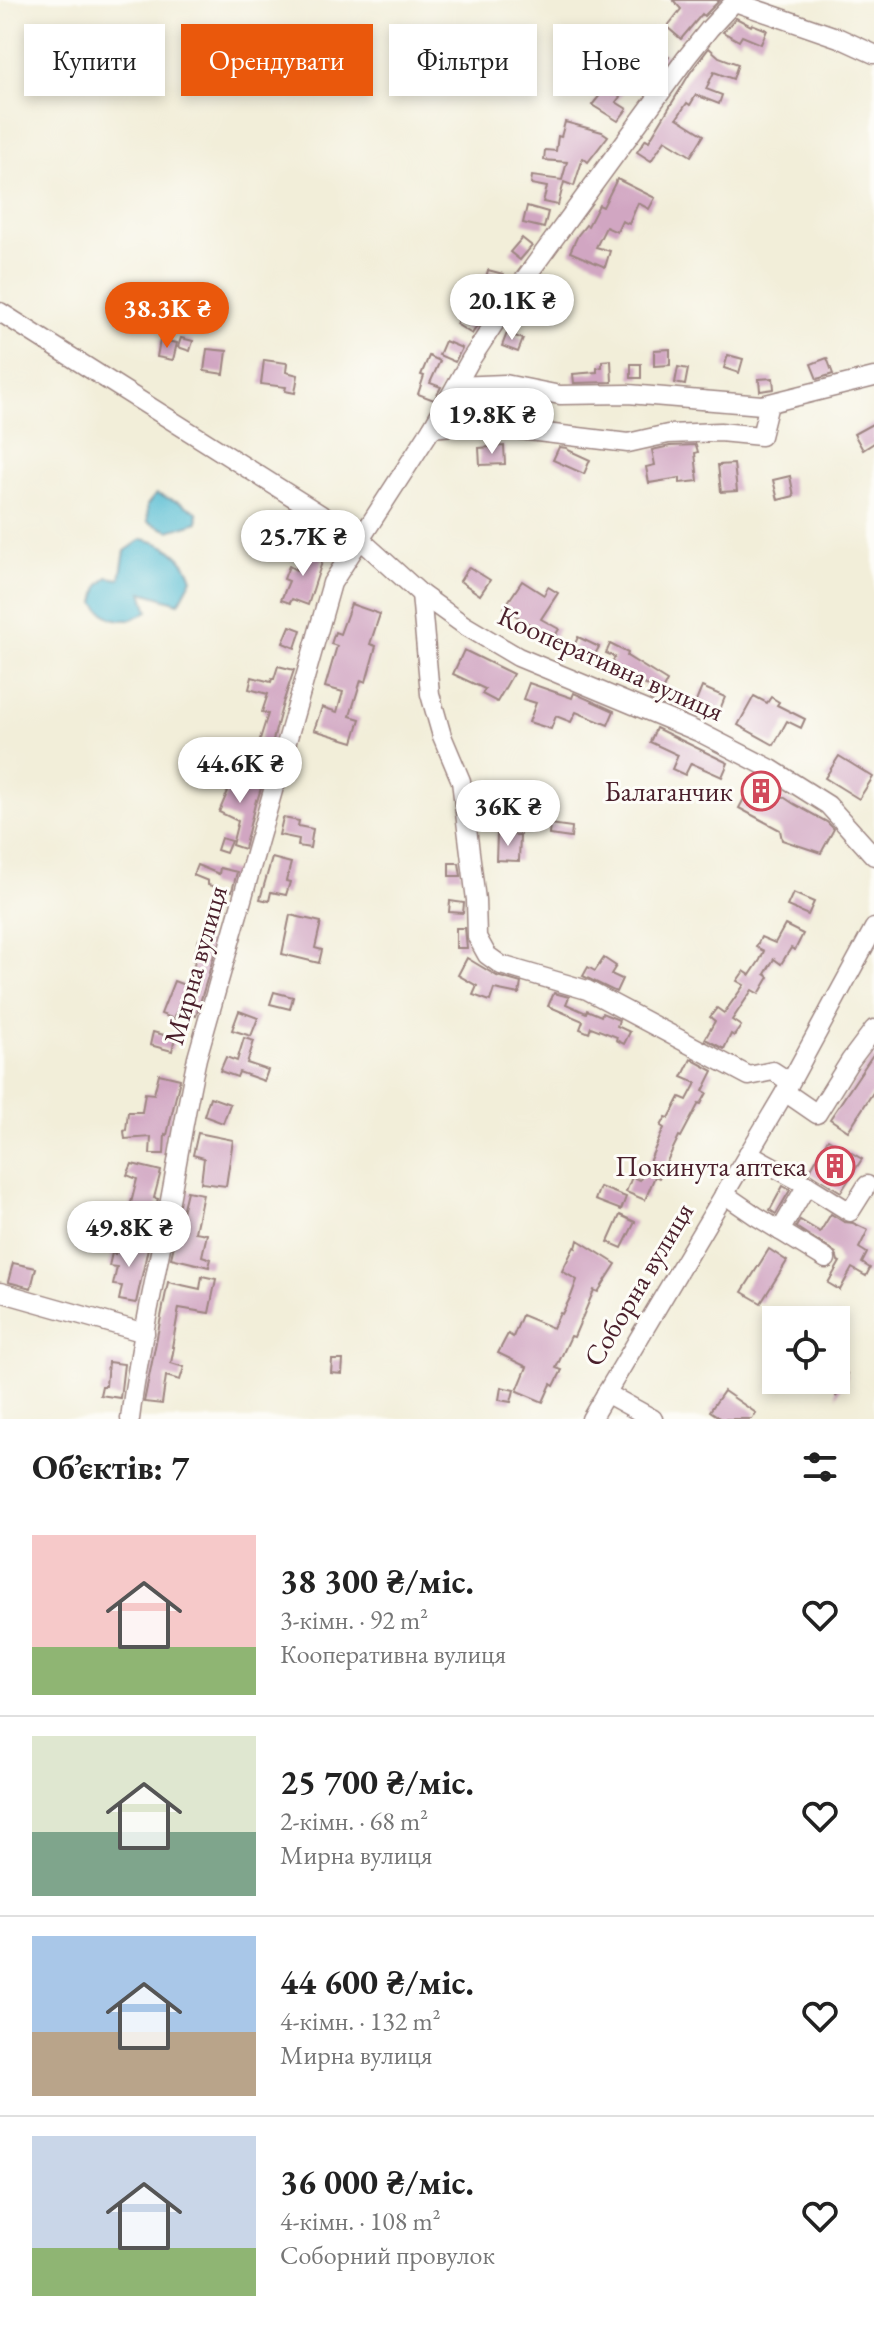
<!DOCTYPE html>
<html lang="uk">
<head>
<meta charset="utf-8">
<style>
	body { margin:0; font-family:"EB Garamond",serif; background:#f2f2f2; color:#222; height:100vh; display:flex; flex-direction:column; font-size:30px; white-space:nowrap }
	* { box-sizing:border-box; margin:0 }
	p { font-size:26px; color:#767676 }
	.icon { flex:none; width:44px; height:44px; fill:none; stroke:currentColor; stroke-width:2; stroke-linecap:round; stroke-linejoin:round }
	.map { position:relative; height:1419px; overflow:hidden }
	.details { display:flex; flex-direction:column; background:#fff; flex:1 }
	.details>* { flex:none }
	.banner { position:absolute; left:24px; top:24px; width:826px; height:72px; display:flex; gap:16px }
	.fabs { position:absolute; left:762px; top:1306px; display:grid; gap:16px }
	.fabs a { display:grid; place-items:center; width:88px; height:88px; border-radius:0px; background:#fff; box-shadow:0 4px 12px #0003; font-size:40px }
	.price { position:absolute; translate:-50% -68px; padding:0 18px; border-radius:28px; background:#fff; color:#222; font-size:26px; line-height:52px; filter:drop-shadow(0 2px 4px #0008) }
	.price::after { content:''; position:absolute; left:50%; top:48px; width:24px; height:18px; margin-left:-12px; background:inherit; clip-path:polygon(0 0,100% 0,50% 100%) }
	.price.active { background:#ea580c; color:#fff }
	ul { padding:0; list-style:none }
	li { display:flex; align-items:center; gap:24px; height:200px; padding:0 32px }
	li+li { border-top:2px solid #e0e0e0 }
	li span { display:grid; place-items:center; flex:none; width:224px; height:160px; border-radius:0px; color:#555 }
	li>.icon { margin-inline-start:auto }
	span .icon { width:96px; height:96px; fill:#fffc; stroke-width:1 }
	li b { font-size:34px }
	h2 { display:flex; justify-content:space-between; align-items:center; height:96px; padding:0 32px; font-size:34px }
	.tag { padding:0 28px; border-radius:0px; background:#fff; box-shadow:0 4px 12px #0003; font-size:28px; line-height:72px }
	.tag.active { background:#ea580c; color:#fff }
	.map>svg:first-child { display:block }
	.water { fill:#54bcd2; stroke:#4f6e7e; stroke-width:2 }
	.building { fill:#d1a6c2 }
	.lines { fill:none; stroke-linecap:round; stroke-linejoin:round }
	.minor-casing { stroke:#9e8682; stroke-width:21 }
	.minor { stroke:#fff; stroke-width:18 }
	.labels { text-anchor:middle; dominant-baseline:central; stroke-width:6; stroke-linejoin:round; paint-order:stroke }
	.street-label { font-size:28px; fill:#4a1f2b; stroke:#fdfcf7 }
	.poi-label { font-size:28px; fill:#4a1f2b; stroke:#fdfcf7; text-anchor:end }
</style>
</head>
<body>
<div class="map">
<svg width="874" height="1419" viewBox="0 0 874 1419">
	<rect width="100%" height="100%" fill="#fdfcf7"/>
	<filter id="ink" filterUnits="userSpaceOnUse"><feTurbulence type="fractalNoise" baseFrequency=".0125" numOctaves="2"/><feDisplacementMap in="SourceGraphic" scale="16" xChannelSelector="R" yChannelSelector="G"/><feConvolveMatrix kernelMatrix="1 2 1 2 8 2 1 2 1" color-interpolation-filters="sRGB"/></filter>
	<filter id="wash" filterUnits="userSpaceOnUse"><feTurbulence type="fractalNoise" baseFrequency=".006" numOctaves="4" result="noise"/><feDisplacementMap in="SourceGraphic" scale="32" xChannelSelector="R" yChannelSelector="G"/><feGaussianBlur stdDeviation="1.8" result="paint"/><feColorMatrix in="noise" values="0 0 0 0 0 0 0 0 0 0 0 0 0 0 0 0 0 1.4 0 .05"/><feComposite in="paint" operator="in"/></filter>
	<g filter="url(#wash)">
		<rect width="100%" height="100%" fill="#f2eed9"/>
		<g class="water">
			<path d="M156,494L179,502L197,512L198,522L169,531L148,522L147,505Z"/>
			<path d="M142,539C165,543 185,556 192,579L179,603L142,592L148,611C127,624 110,624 95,603L99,586L108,577L120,579L125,551Z"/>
		</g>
		<g id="blocks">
			<g class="building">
				<path d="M673,0H720L704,16L702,14L681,39L667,27L681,9Z"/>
				<path d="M736,18L751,26L752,24L767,30L761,44L742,36L739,41L723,32Z"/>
				<path d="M634,36L669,57L659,73L624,52Z"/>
				<path d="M709,48L719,57L738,64L733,79L714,72L706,89L722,95L719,104L696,95L690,105L687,103L677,118L704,135L691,156L665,140L651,161L637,152L646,139L649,141L690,73Z"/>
				<path d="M622,68L635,78L616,102L627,109L618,121L592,105Z"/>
				<path d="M565,122L602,132L608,136L588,162L583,158L574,186L564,182L558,205L543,202L547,187L531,184L532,176L562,180L567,162L544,160L545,150L556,151L558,136L561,137Z"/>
				<path d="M617,179L655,198L649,209L638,203L629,224L622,221L617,232L606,227L596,247L610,251L605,267L570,252L578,235L586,225L588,226L599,205L603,207Z"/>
				<path d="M527,206L548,212L544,228L523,223Z"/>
				<path d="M522,238L532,246L520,260L510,252Z"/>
				<path d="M488,270L503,274L500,288L495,287L491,304L472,334L456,324L470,301L466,300L469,285L483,289Z"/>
				<path d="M507,333L523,339L518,352L502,346Z"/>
				<path d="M181,338L193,341L190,351L178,347Z"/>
				<path d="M160,340L177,343L173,360L157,357Z"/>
				<path d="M445,341L462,348L455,362L439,355Z"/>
				<path d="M207,349L227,351L224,374L204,371Z"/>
				<path d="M670,349V365L654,366V350Z"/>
				<path d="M728,355L743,359L739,373L724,368Z"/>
				<path d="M429,356L440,361L430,383L441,387L434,400L418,394L424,376L421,375Z"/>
				<path d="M827,358L833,374L817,379L811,364Z"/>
				<path d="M264,360L287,363L286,372L298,375L295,393L285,391L286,387L261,384Z"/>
				<path d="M611,360L612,382L574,383L573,374L597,372V368L602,367V361Z"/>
				<rect x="631" y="364" width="10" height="14"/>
				<path d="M678,367L688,369L685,385L675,383Z"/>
				<path d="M773,378L774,389L760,391L759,379Z"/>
				<path d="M874,423V443L863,450L854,434Z"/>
				<path d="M696,445L698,452L695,453L698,481L680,483V478L649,483L646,467L655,465L652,450L670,446Z"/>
				<path d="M504,446L505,464L480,465L479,448Z"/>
				<path d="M559,447L567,448L568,450L590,460L584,474L553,460Z"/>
				<path d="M734,464L737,491L721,492L718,465Z"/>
				<path d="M790,476L794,496L778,500L773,480Z"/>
				<path d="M303,549L324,556L308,605L292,599L290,603L281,600L289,581L284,579L289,566L296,570Z"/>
				<path d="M469,567L490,580L480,595L460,581Z"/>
				<path d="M522,581L544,595L548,587L558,593L541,619L559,629L550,644L534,634L537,629L504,608Z"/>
				<path d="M351,604L380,614L370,644L376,646L366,682L361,680L350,716L360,719L353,742L314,730L322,707L337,712L343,692L325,687L337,646L331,644L335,632L340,634Z"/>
				<path d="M290,626L301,630L295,648L283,643Z"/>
				<path d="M578,637L599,647L593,658L573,648Z"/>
				<path d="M610,644L628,653L627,656L667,681L661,693L610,666L615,657L606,653Z"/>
				<path d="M464,650L513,674L497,702L482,694L485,689L453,674Z"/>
				<path d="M278,666L294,670L283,703L267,762L254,758L268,714L262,712L268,694L249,689L252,677L271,682L272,679H274Z"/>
				<path d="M529,683L572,698L574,693L614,711L608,725L576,712L571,722L556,716L551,729L529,722L536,703L523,699Z"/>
				<path d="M702,687L725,697L719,712L707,707L704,714L693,709Z"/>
				<path d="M754,696L767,703L771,697L779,702L777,705L805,719L801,728L787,721L774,745L738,725Z"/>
				<path d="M656,728L728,763L722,777L691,763L685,775L672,769L678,755L650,742Z"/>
				<path d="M839,756L873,777L859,799L825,778Z"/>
				<path d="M227,774L240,778L242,774L251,777L250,780L262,785L257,801L256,800L244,849L232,845L238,821L219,812L228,791L222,789Z"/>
				<path d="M755,778L794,804L827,822L834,829L821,853L782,840L780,830L739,808Z"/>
				<path d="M522,814L542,816L541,830L521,829Z"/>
				<path d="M283,818L299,821L298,826L313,829L310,848L298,846L299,839L279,835Z"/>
				<path d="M550,824L572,827L571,838L549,835Z"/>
				<path d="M497,834L520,835L519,861L496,860Z"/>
				<path d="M221,838L231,841L226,853L217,850Z"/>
				<path d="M272,858L291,863L286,881L290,882L286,895L271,892L269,901L260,899Z"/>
				<path d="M449,863H459L461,876H449Z"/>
				<path d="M197,865L219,874L220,868L237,872L232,891L208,885V881L193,875Z"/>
				<path d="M793,893L814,902L808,915L787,906Z"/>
				<path d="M450,901L464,903L463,913L449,912Z"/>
				<path d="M290,915L321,922L315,948L322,950L319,963L282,954Z"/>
				<path d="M785,925L803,934L795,950L791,948L781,964L774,959L765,974L769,977L759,994L752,990L732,1020L741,1026L734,1036L731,1034L724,1049L705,1039L715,1021L710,1017L717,1008L724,1013L744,985L737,981L744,971L750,975L760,960L764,951L756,947L761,937L775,943Z"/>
				<path d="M456,928H465L467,948H456Z"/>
				<path d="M199,939L217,944L208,976L196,1016L177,1011L174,1019L161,1014L174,981L187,986L195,961L193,960Z"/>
				<path d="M467,958L497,976L521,983L519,994L494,989L490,1001L473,995L477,986L458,975Z"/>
				<path d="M604,958L616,966L611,974L622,979L616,992L583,976L588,967L595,971Z"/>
				<path d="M274,992L293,997L290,1009L270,1004Z"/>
				<path d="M554,993L569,997L566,1004L586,1013L587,1010L601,1016L602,1013L619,1020L617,1026L630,1032L624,1044L616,1040L617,1037L591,1027L589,1033L580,1029L583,1021L548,1006Z"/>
				<path d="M239,1011L258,1018L251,1036L232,1030Z"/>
				<path d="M153,1032L175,1038L172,1051L150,1045Z"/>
				<path d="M244,1038L254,1041L247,1063L268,1070L264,1081L239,1072L237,1077L220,1071L226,1057L237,1061Z"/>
				<path d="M874,1053V1091L848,1131L830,1119Z"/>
				<path d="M691,1059L713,1071L703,1091L707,1093L701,1104L699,1103L681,1137L679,1136L659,1178L655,1176L645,1200L626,1192L632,1177L640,1180L648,1162H649L664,1128L661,1126L666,1117L669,1118L680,1097L687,1100L696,1083L682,1077Z"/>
				<path d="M159,1074L180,1079L167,1135L165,1134L164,1154H150L151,1137L125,1139L124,1131L126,1130L128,1112H142L145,1093L154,1094Z"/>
				<path d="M210,1097L230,1104L223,1123L204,1116Z"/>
				<path d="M198,1133L233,1140L226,1186L201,1183L204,1158L193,1155Z"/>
				<path d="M828,1139L862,1159L841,1192L809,1172Z"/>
				<path d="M132,1164L161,1171L154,1198L158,1199L153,1217L129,1211L137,1179L127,1175Z"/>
				<path d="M783,1186L790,1190L776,1214L770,1210Z"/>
				<path d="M600,1187L626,1197L621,1210L595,1200Z"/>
				<path d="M187,1191L203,1194L195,1232L207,1234L202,1256L211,1259L209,1267L171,1258Z"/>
				<path d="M831,1214L844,1222L853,1223L868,1230L859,1248L867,1253L862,1263L870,1268L866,1276L852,1268L840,1290L828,1283L840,1262L838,1261L836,1253L796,1227L800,1220L820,1232Z"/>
				<path d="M620,1215L635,1222L622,1248L608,1242Z"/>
				<path d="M119,1240L148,1248L136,1303L119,1300L122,1286L113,1285L117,1267L109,1266L112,1253L115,1254Z"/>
				<path d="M578,1240L616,1264L598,1292L594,1290L574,1337L571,1336L556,1368L562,1370L554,1386L551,1384L543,1402L517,1391L527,1367L498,1353L508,1334L513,1337L522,1315L553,1328L560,1313L562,1314L571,1296L577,1280L562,1271L574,1247L576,1248Z"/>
				<path d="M769,1249L787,1261L761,1303L742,1292Z"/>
				<path d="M13,1263L36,1268L31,1288L8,1282Z"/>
				<path d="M202,1276L216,1279L209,1313L179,1308L172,1347H174L171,1363L184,1367L180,1380L166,1376L162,1404L144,1402L168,1282L200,1289Z"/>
				<path d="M332,1360H343L342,1374L331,1373Z"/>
				<path d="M108,1362L124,1364L120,1398L100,1395L102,1386H106Z"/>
				<path d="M836,1368L848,1374L836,1397Z"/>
				<path d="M501,1387L514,1390L511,1402L499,1400Z"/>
				<path d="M724,1391L756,1413L752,1419H722L710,1411Z"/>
			</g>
		</g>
	</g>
	<g filter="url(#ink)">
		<use href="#blocks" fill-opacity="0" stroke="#9e8682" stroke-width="2"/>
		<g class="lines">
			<defs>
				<g id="minor">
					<path d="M735,2L839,38L874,54"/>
					<path d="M0,312L361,540L421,594L464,625L518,657L701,733L771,769L828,805L874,856"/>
					<path d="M456,386L505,384L560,395L628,394L762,405L874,377"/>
					<path d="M432,428L471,424L628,443L668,434L720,432L761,436L769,404"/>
					<path d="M421,594L430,694L442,736L461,781L476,900L477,937L487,955L501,965L587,990L749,1076L773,1071L790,1082"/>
					<path d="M785,1092L817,1114L850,1061L874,1029"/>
					<path d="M748,1153L807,1185L780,1231"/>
					<path d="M807,1185L850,1212L867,1185"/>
					<path d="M724,1194L756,1216L826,1259"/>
					<path d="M0,1292L145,1333"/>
					<path d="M606,1393L653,1419"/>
					<path d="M130,1419C138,1352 154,1287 166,1221C177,1166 185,1112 197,1058L332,583L432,428L471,359L515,292L686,58L710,28L736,0"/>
					<path d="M591,1419L785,1092L874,928"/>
				</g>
			</defs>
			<use href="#minor" class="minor-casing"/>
			<use href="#minor" class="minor"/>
		</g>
	</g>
	<defs>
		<symbol id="building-ring" viewBox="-11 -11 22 22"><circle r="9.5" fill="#fdfcf7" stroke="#d1495b" stroke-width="1.5"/><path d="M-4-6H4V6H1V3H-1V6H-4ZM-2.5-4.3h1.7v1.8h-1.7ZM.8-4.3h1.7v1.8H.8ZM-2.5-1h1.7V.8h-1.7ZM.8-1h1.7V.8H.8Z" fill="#d1495b"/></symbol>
	</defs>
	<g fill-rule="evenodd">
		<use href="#building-ring" x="739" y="769" width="44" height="44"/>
		<use href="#building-ring" x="813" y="1144" width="44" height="44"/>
	</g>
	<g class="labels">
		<g class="street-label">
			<text transform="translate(611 663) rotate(24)">Кооперативна вулиця</text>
			<text transform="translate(195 965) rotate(-74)">Мирна вулиця</text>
			<text transform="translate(638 1284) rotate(-59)">Соборна вулиця</text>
		</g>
		<g class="poi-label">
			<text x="733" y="791">Балаганчик</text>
			<text x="807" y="1166">Покинута аптека</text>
		</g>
	</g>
</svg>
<div class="fabs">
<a><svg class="icon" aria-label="locate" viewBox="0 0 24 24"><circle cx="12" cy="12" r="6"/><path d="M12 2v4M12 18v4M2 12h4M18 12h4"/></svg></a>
</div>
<b class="price" style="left:512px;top:342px">20.1K ₴</b>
<b class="price active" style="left:167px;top:350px">38.3K ₴</b>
<b class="price" style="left:492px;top:456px">19.8K ₴</b>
<b class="price" style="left:303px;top:578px">25.7K ₴</b>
<b class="price" style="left:240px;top:805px">44.6K ₴</b>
<b class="price" style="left:508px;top:848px">36K ₴</b>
<b class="price" style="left:129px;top:1269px">49.8K ₴</b>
<div class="banner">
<a class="tag">Купити</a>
<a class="tag active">Орендувати</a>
<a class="tag">Фільтри</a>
<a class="tag">Нове</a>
</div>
</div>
<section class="details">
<h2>Об’єктів: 7<svg class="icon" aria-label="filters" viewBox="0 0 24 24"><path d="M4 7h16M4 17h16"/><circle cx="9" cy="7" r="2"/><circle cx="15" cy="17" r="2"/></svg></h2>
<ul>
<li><span style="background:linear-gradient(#f6c9c9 70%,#8fb573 0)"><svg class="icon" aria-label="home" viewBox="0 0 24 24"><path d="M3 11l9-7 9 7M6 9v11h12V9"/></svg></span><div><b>38 300 ₴/міс.</b><p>3-кімн. · 92 m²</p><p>Кооперативна вулиця</p></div><svg class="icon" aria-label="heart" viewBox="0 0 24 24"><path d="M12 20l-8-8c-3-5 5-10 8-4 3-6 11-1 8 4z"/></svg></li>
<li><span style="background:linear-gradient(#dfe7d0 60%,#7fa58c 0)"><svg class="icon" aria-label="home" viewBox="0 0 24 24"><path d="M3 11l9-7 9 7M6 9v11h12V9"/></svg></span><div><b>25 700 ₴/міс.</b><p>2-кімн. · 68 m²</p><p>Мирна вулиця</p></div><svg class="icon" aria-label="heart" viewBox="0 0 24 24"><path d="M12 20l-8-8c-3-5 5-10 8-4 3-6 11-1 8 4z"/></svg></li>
<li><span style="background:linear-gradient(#a9c7e8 60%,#b9a48a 0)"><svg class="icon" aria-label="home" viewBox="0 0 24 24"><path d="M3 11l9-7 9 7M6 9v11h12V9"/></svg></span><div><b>44 600 ₴/міс.</b><p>4-кімн. · 132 m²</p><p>Мирна вулиця</p></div><svg class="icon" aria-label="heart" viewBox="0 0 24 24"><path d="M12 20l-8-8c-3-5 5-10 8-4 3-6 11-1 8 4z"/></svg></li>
<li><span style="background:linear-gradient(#c9d6e8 70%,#8fb573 0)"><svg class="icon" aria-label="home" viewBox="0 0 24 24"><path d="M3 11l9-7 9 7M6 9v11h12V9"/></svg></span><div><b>36 000 ₴/міс.</b><p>4-кімн. · 108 m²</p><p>Соборний провулок</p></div><svg class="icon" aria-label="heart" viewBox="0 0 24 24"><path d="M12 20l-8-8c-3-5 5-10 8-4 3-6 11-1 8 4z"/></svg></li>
</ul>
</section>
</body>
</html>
